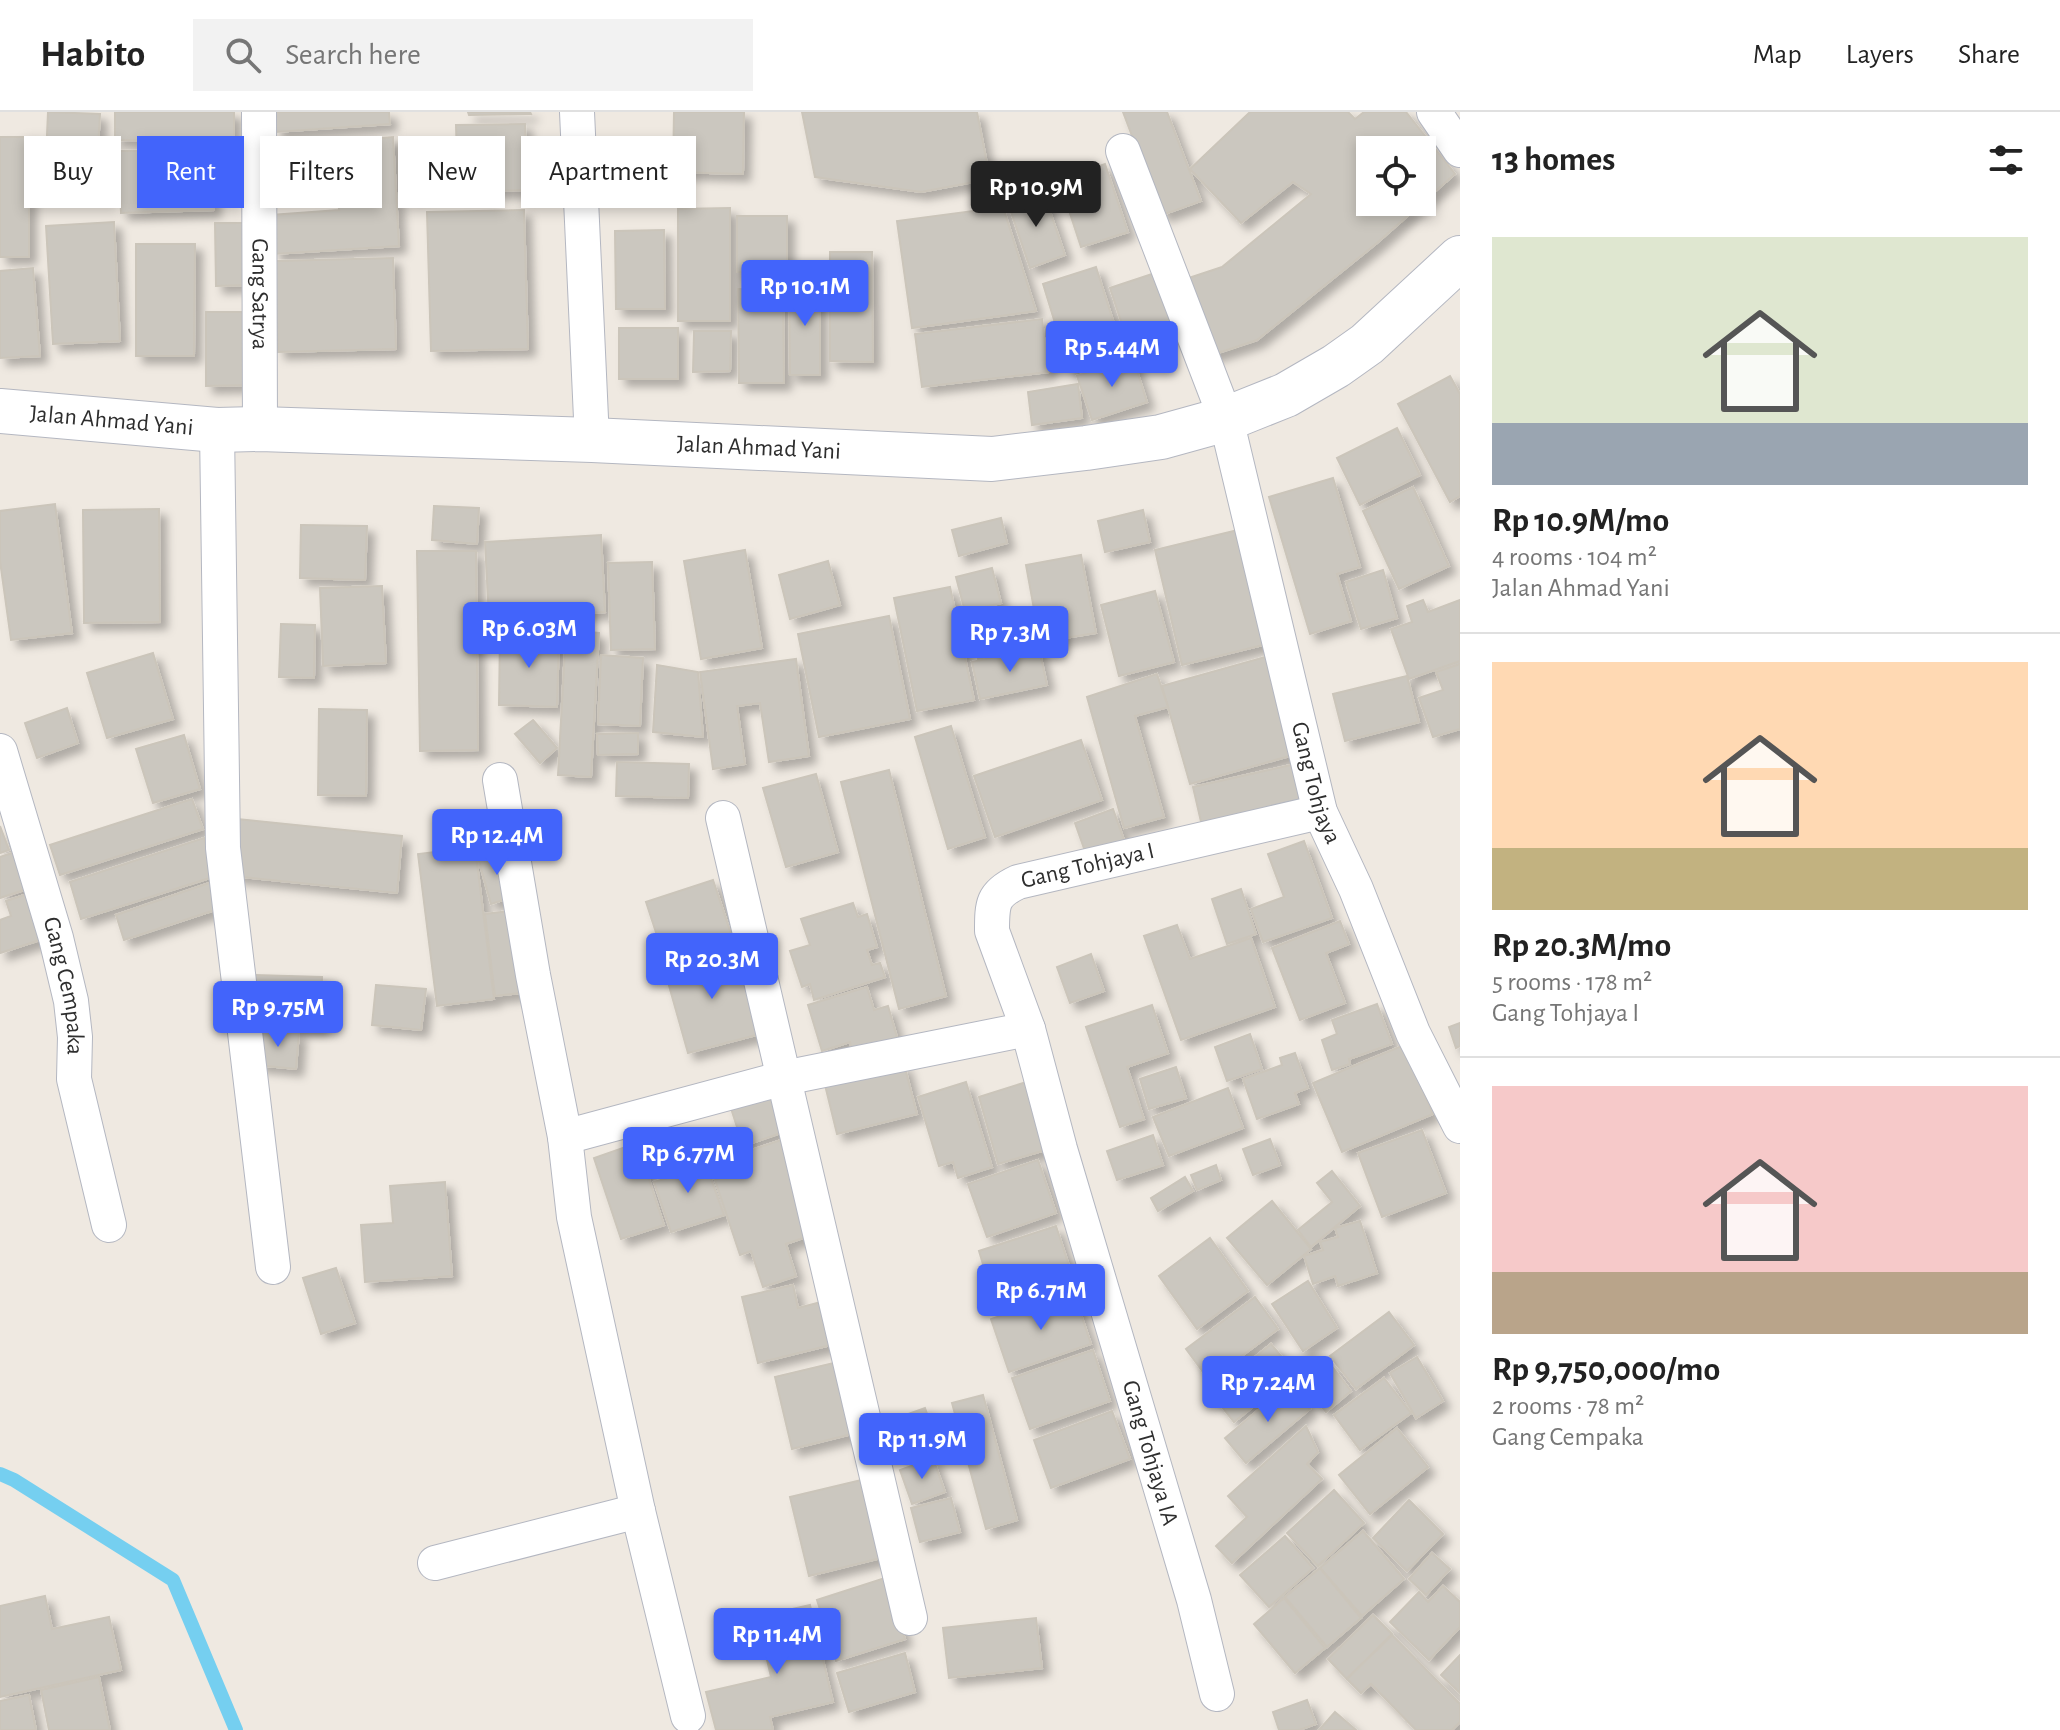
<!DOCTYPE html>
<html lang="en">
<head>
<meta charset="utf-8">
<style>
	body { margin:0; font-family:"Alegreya Sans",sans-serif; background:#f2f2f2; color:#222; height:100vh; display:flex; flex-direction:column; font-size:30px; white-space:nowrap }
	* { box-sizing:border-box; margin:0 }
	p { font-size:26px; color:#767676 }
	.icon { flex:none; width:44px; height:44px; fill:none; stroke:currentColor; stroke-width:2; stroke-linecap:round; stroke-linejoin:round }
	.map { position:relative; flex:1; overflow:hidden }
	.drawer { display:flex; flex-direction:column; background:#fff; width:600px }
	.drawer>* { flex:none }
	.hud { position:absolute; left:24px; top:24px; width:760px; height:72px; display:flex; gap:16px }
	.buttons { position:absolute; left:1356px; top:24px; display:grid; gap:16px }
	.buttons a { display:grid; place-items:center; width:80px; height:80px; border-radius:0px; background:#fff; box-shadow:0 4px 12px #0003; font-size:40px }
	.price { position:absolute; translate:-50% -68px; padding:0 18px; border-radius:8px; background:#4264fb; color:#fff; font-size:26px; line-height:52px; filter:drop-shadow(0 2px 4px #0008) }
	.price::after { content:''; position:absolute; left:50%; top:48px; width:24px; height:18px; margin-left:-12px; background:inherit; clip-path:polygon(0 0,100% 0,50% 100%) }
	.price.active { background:#222; color:#fff }
	ul { padding:0; list-style:none }
	li { display:grid; align-content:center; gap:16px; height:424px; padding:0 32px }
	li+li { border-top:2px solid #e0e0e0 }
	li span { display:grid; place-items:center; height:248px; border-radius:0px; color:#555 }
	li>.icon { margin-inline-start:auto }
	span .icon { width:144px; height:144px; fill:#fffc; stroke-width:1 }
	li b { font-size:34px }
	h2 { display:flex; justify-content:space-between; align-items:center; height:96px; padding:0 32px; font-size:34px }
	.tag { padding:0 28px; border-radius:0px; background:#fff; box-shadow:0 4px 12px #0003; font-size:28px; line-height:72px }
	.tag.active { background:#4264fb; color:#fff }
	header { display:flex; align-items:center; gap:48px; box-sizing:border-box; height:112px; padding:0 40px; background:#fff; border-bottom:2px solid #e0e0e0 }
	header strong { font-size:38px }
	nav { display:flex; gap:44px; margin-inline-start:auto; font-size:28px }
	.search { width:560px; height:72px; background:#f2f2f2; display:flex; align-items:center; gap:20px; box-sizing:border-box; padding:0 28px; border-radius:0px; color:#767676; font-size:30px }
	main { display:flex; flex:1; min-height:0 }
	.map>svg:first-child { display:block }
	.lines { fill:none; stroke-linecap:round; stroke-linejoin:round }
	.stream { stroke:#75cff0; stroke-width:14 }
	.building { fill:#cbc7bf; stroke:#cbc5ba; stroke-width:2; fill-rule:evenodd; filter:url(#shadow) }
	.minor-casing { stroke:#b4b7c1; stroke-width:36 }
	.secondary-casing { stroke:#b4b7c1; stroke-width:46 }
	.minor { stroke:#fff; stroke-width:34 }
	.secondary { stroke:#fff; stroke-width:44 }
	.labels { text-anchor:middle; dominant-baseline:central; stroke-width:7; stroke-linejoin:round; paint-order:stroke }
	.street-label { font-size:24px; fill:#2e2e2e; stroke:#fff }
</style>
</head>
<body>
<header>
<strong>Habito</strong>
<div class="search"><svg class="icon" aria-label="search" viewBox="0 0 24 24"><circle cx="10" cy="10" r="6"/><path d="M15 15l6 6"/></svg>Search here</div>
<nav><a>Map</a><a>Layers</a><a>Share</a></nav>
</header>
<main>
<div class="map">
<svg width="1460" height="1618" viewBox="0 0 1460 1618">
	<defs>
		<filter id="shadow"><feDropShadow dx="7" dy="7" stdDeviation="4" flood-color="#0004"/></filter>
	</defs>
	<rect width="100%" height="100%" fill="#efe9e1"/>
	<g class="lines">
		<path class="stream" d="M0,1362L14,1368L173,1468L236,1618"/>
	</g>
	<g class="building">
		<path d="M48,0L100,2L96,71L45,69Z"/>
		<path d="M115,0H234V29L115,28Z"/>
		<path d="M274,0H389L390,12L276,20Z"/>
		<path d="M468,0H530L531,2L469,3Z"/>
		<path d="M674,0H744L743,62L673,60Z"/>
		<path d="M802,0H977L990,67L921,80L815,65Z"/>
		<path d="M1123,0H1167L1201,89L1162,103Z"/>
		<path d="M1250,0H1348L1355,7L1364,0H1406L1455,62L1377,131L1257,228L1206,245L1180,169L1222,155L1311,82L1293,70L1241,111L1190,57ZM1370,38H1422V90H1370Z"/>
		<path d="M525,12L527,78L458,80L456,13Z"/>
		<rect x="0" y="25" width="29" height="120"/>
		<path d="M393,25L399,134L274,142L271,103L339,98L333,30Z"/>
		<path d="M421,31L430,80L410,83L402,33Z"/>
		<path d="M212,38L214,98L121,101L118,39Z"/>
		<path d="M1105,52L1128,120L1081,135L1059,68Z"/>
		<path d="M1043,79L1065,143L1030,156L1008,91Z"/>
		<path d="M1003,95L1036,199L912,216L897,109Z"/>
		<path d="M730,96V209H678V97Z"/>
		<path d="M524,98L528,237L431,239L427,100Z"/>
		<rect x="737" y="104" width="50" height="56"/>
		<path d="M114,110L120,229L53,232L46,114Z"/>
		<path d="M215,111H248L249,173L216,174Z"/>
		<path d="M664,118L665,197H616L615,119Z"/>
		<path d="M136,132H195L194,244H136Z"/>
		<path d="M830,140H872L873,250L830,249Z"/>
		<path d="M393,146L396,237L278,240L275,149Z"/>
		<path d="M1096,155L1124,243L1070,260L1043,172Z"/>
		<path d="M33,156L40,244L0,246V159Z"/>
		<path d="M1161,159L1182,220L1130,237L1110,176Z"/>
		<path d="M789,169L820,170V263H790Z"/>
		<path d="M738,177L783,178L784,271H739Z"/>
		<path d="M206,200H251L252,273L206,274Z"/>
		<path d="M1042,207L1048,260L922,275L915,222Z"/>
		<rect x="619" y="216" width="59" height="51"/>
		<path d="M694,219H731L730,259L693,260Z"/>
		<path d="M1133,246L1147,290L1092,308L1077,264Z"/>
		<path d="M1450,264L1460,282V384L1450,390L1398,292Z"/>
		<path d="M1078,272L1082,306L1032,313L1028,280Z"/>
		<path d="M1397,316L1420,363L1360,393L1337,346Z"/>
		<path d="M1333,366L1360,455L1337,462L1351,509L1310,522L1269,385Z"/>
		<path d="M1413,375L1449,454L1399,477L1363,399Z"/>
		<path d="M55,392L72,521L11,528L0,449V399Z"/>
		<path d="M434,394L479,396L477,432L432,428Z"/>
		<path d="M159,397L160,510L84,511L83,398Z"/>
		<path d="M1143,398L1150,430L1105,440L1098,409Z"/>
		<path d="M1001,406L1007,431L959,444L952,418Z"/>
		<path d="M301,413L367,414L365,468L300,466Z"/>
		<path d="M1238,418L1267,532L1182,553L1155,438Z"/>
		<path d="M601,423L605,500L489,507L485,430Z"/>
		<path d="M745,438L762,536L701,547L684,449Z"/>
		<path d="M417,439H476L478,638L420,639Z"/>
		<path d="M1081,443L1096,521L1040,530L1026,453Z"/>
		<path d="M828,449L840,493L790,507L779,463Z"/>
		<path d="M652,450L655,537L611,538L608,451Z"/>
		<path d="M992,456L1001,491L965,500L956,465Z"/>
		<path d="M1383,458L1397,506L1361,517L1346,470Z"/>
		<path d="M382,474L386,551L323,554L320,476Z"/>
		<path d="M950,475L974,588L917,599L894,486Z"/>
		<path d="M1155,479L1174,550L1119,564L1101,493Z"/>
		<path d="M1423,488L1428,500L1460,488V549L1409,567L1391,517L1412,510L1407,494Z"/>
		<path d="M889,504L910,607L819,625L798,522Z"/>
		<path d="M1031,507L1038,533L978,547L972,521Z"/>
		<path d="M281,512L315,513L314,566L279,565Z"/>
		<path d="M566,518L599,521L591,665L558,663Z"/>
		<path d="M500,521L559,523L557,595L499,593Z"/>
		<path d="M1039,536L1047,573L980,587L972,550Z"/>
		<path d="M153,541L173,607L107,626L87,561Z"/>
		<path d="M1276,542L1304,640L1190,672L1162,574Z"/>
		<path d="M601,543L643,546L640,614L598,612Z"/>
		<path d="M796,547L809,644L769,650L760,591L737,594L745,652L713,657L700,560Z"/>
		<path d="M1460,552V617L1433,625L1419,586L1443,578L1436,560Z"/>
		<path d="M657,553L698,560L703,625L653,620Z"/>
		<path d="M1157,562L1168,595L1135,604L1164,705L1124,716L1087,585Z"/>
		<path d="M1407,564L1419,610L1345,629L1333,582Z"/>
		<path d="M67,596L78,631L37,646L25,611Z"/>
		<path d="M319,597L367,598L366,684L318,683Z"/>
		<path d="M533,608L557,636L540,651L515,622Z"/>
		<path d="M951,614L985,725L948,737L915,625Z"/>
		<path d="M638,621V642L598,643L597,622Z"/>
		<path d="M184,623L200,677L153,691L136,637Z"/>
		<path d="M1081,628L1102,688L995,725L974,664Z"/>
		<path d="M617,650L689,652L688,686L616,684Z"/>
		<path d="M1304,650L1313,689L1202,714L1193,675Z"/>
		<path d="M889,658L946,884L899,897L841,670Z"/>
		<path d="M816,662L838,740L786,755L763,676Z"/>
		<path d="M192,687L203,717L60,763L50,733Z"/>
		<path d="M1113,697L1124,728L1086,742L1075,711Z"/>
		<path d="M237,707L402,724L397,781L232,764Z"/>
		<path d="M0,714L9,738L0,741Z"/>
		<path d="M204,726L216,764L81,807L70,770Z"/>
		<path d="M1304,729L1332,806L1263,830L1251,797L1284,785L1268,742Z"/>
		<path d="M475,735L494,887L437,894L418,742Z"/>
		<path d="M21,738L33,775L0,786V745Z"/>
		<path d="M504,739L516,784L491,792L478,746Z"/>
		<path d="M713,768L733,828L666,851L646,790Z"/>
		<path d="M212,770L221,796L124,828L116,803Z"/>
		<path d="M1241,777L1256,822L1227,832L1212,787Z"/>
		<path d="M27,782L43,827L0,841V808L11,804L6,789Z"/>
		<path d="M853,791L858,805L867,802L877,835L867,838L872,853L880,851L885,865L814,888L810,872L802,875L790,839L810,833L801,807Z"/>
		<path d="M519,798L529,880L495,884L485,802Z"/>
		<path d="M1340,809L1349,832L1326,841L1345,891L1300,908L1272,836Z"/>
		<path d="M1177,813L1190,847L1251,826L1275,895L1181,928L1144,824Z"/>
		<path d="M737,836L760,922L688,941L664,856Z"/>
		<path d="M1091,842L1104,879L1070,891L1057,855Z"/>
		<path d="M255,863L322,865L321,916L254,914Z"/>
		<path d="M376,873L426,877L421,918L372,913Z"/>
		<path d="M867,875L874,898L888,894L897,925L852,939L850,930L822,939L808,893Z"/>
		<path d="M1377,892L1392,932L1349,947L1350,952L1332,958L1322,928L1337,922L1332,908Z"/>
		<path d="M1152,893L1168,941L1127,955L1144,1007L1120,1015L1086,915Z"/>
		<path d="M1460,911V934L1456,936L1449,915Z"/>
		<path d="M259,918L299,921L296,957L256,953Z"/>
		<path d="M1250,922L1262,957L1227,969L1215,935Z"/>
		<path d="M1404,933L1433,1002L1342,1040L1313,971Z"/>
		<path d="M1295,941L1308,976L1295,981L1299,992L1257,1007L1243,967L1282,953L1280,946Z"/>
		<path d="M904,952L917,1002L837,1022L825,973Z"/>
		<path d="M1176,955L1186,986L1149,997L1140,967Z"/>
		<path d="M1039,966L1059,1034L998,1052L979,985Z"/>
		<path d="M966,970L992,1055L958,1066L953,1050L939,1054L918,985Z"/>
		<path d="M778,973L793,1017L743,1034L729,990Z"/>
		<path d="M1228,976L1243,1016L1169,1044L1153,1005Z"/>
		<path d="M1422,1018L1446,1081L1382,1105L1358,1041Z"/>
		<path d="M1153,1023L1163,1053L1117,1068L1107,1039Z"/>
		<path d="M1270,1027L1280,1053L1253,1063L1243,1037Z"/>
		<path d="M781,1028L812,1123L786,1132L796,1164L763,1175L751,1139L740,1143L715,1068L739,1059L734,1044Z"/>
		<path d="M637,1031L664,1113L621,1127L594,1046Z"/>
		<path d="M694,1044L697,1056L706,1053L724,1103L671,1120L654,1070L671,1065L667,1052Z"/>
		<path d="M1038,1048L1056,1101L987,1125L968,1072Z"/>
		<path d="M1216,1053L1221,1068L1197,1078L1191,1063Z"/>
		<path d="M1332,1059L1360,1094L1311,1135L1298,1118L1332,1090L1317,1071Z"/>
		<path d="M1185,1065L1193,1079L1158,1099L1151,1086Z"/>
		<path d="M445,1070L452,1164L365,1170L361,1113L393,1111L390,1074Z"/>
		<path d="M1272,1089L1311,1137L1267,1173L1227,1126Z"/>
		<path d="M1360,1109L1377,1161L1338,1174L1335,1164L1313,1172L1304,1144L1323,1138L1320,1130L1338,1125L1335,1116Z"/>
		<path d="M1056,1114L1073,1166L995,1192L979,1139Z"/>
		<path d="M1210,1126L1248,1179L1197,1217L1159,1164Z"/>
		<path d="M336,1156L355,1211L321,1222L303,1166Z"/>
		<path d="M1308,1169L1337,1216L1303,1239L1272,1192Z"/>
		<path d="M793,1173L798,1196L821,1190L831,1233L758,1251L742,1185Z"/>
		<path d="M1073,1179L1091,1232L1009,1260L991,1207Z"/>
		<path d="M1255,1185L1278,1217L1209,1268L1186,1237Z"/>
		<path d="M1389,1200L1414,1233L1356,1277L1330,1244Z"/>
		<path d="M1271,1232L1295,1261L1234,1310L1211,1281Z"/>
		<path d="M1093,1238L1110,1289L1030,1317L1012,1266Z"/>
		<path d="M1417,1245L1443,1289L1416,1306L1390,1261Z"/>
		<path d="M838,1250L856,1321L792,1337L775,1265Z"/>
		<path d="M1331,1253L1351,1279L1326,1300L1305,1274Z"/>
		<path d="M1384,1266L1411,1301L1360,1338L1334,1303Z"/>
		<path d="M1289,1272L1310,1297L1246,1351L1225,1326Z"/>
		<path d="M983,1283L1017,1408L986,1417L952,1291Z"/>
		<path d="M925,1296L939,1334L905,1347L891,1308Z"/>
		<path d="M1112,1299L1130,1347L1051,1376L1034,1328Z"/>
		<path d="M1306,1314L1318,1340L1307,1352L1322,1367L1232,1451L1216,1434L1247,1405L1228,1384Z"/>
		<path d="M1397,1316L1428,1355L1370,1402L1339,1363Z"/>
		<path d="M933,1346L945,1380L912,1392L900,1358Z"/>
		<path d="M870,1366L889,1444L809,1464L790,1385Z"/>
		<path d="M1334,1378L1364,1411L1318,1454L1287,1421Z"/>
		<path d="M951,1386L960,1420L920,1430L911,1396Z"/>
		<path d="M1409,1388L1443,1422L1407,1459L1373,1426Z"/>
		<path d="M1363,1419L1404,1467L1362,1504L1320,1456Z"/>
		<path d="M1285,1424L1313,1456L1269,1495L1240,1463Z"/>
		<path d="M1432,1441L1450,1457L1426,1483L1409,1467Z"/>
		<path d="M1320,1456L1361,1506L1327,1535L1285,1485Z"/>
		<path d="M885,1466L905,1527L836,1549L817,1488Z"/>
		<path d="M1443,1474L1460,1490V1515L1429,1548L1390,1510L1419,1480L1428,1490Z"/>
		<path d="M45,1484L52,1517L109,1505L121,1558L0,1585V1494Z"/>
		<path d="M1284,1486L1325,1536L1295,1561L1254,1512Z"/>
		<path d="M810,1493L833,1590L770,1605L773,1618H716L706,1580L771,1565L757,1505Z"/>
		<path d="M1373,1503L1392,1522L1347,1567L1328,1547Z"/>
		<path d="M1036,1506L1042,1556L949,1566L943,1516Z"/>
		<path d="M1392,1523L1460,1592V1610L1452,1618H1416L1371,1572L1361,1581L1347,1567Z"/>
		<path d="M905,1541L915,1580L849,1600L837,1561Z"/>
		<path d="M1460,1543V1581L1441,1563Z"/>
		<path d="M99,1565L110,1618H49L41,1578Z"/>
		<path d="M29,1583L36,1618H0V1589Z"/>
		<path d="M1307,1588L1316,1612L1299,1618H1279L1273,1600Z"/>
		<path d="M1335,1600L1356,1618H1319Z"/>
	</g>
	<g class="lines">
		<defs>
			<g id="minor">
				<path id="s1" d="M259,0L260,317"/>
				<path d="M577,0L592,328"/>
				<path d="M1434,0L1460,38"/>
				<path id="s2" d="M1123,39L1226,307L1320,700L1356,777L1413,921L1460,1014"/>
				<path d="M217,318L223,736L273,1155"/>
				<path id="s3" d="M0,639L56,826L71,889L75,925L74,967L109,1113"/>
				<path d="M500,668L533,863L565,1025L574,1105L638,1399L688,1604"/>
				<path d="M723,706L910,1506"/>
				<path d="M565,1025L784,966L1028,917"/>
				<path d="M435,1451L638,1399"/>
				<path id="s4" d="M1217,1582L1194,1488L1060,1037L1028,917L992,819C992,792 992,782 1018,770L1320,700"/>
			</g>
			<g id="secondary">
				<path id="s5" d="M0,299L217,318L260,317L592,328L992,347L1086,336L1161,325L1226,307L1286,283L1336,254L1367,232L1460,146"/>
			</g>
		</defs>
		<use href="#minor" class="minor-casing"/>
		<use href="#secondary" class="secondary-casing"/>
		<use href="#minor" class="minor"/>
		<use href="#secondary" class="secondary"/>
	</g>
	<g class="labels">
		<g class="street-label">
			<text stroke="none"><textPath href="#s1" startOffset="182">Gang Satrya</textPath></text>
			<text stroke="none"><textPath href="#s5" startOffset="112">Jalan Ahmad Yani</textPath></text>
			<text stroke="none"><textPath href="#s5" startOffset="760">Jalan Ahmad Yani</textPath></text>
			<text stroke="none"><textPath href="#s2" startOffset="662">Gang Tohjaya</textPath></text>
			<text stroke="none"><textPath href="#s4" startOffset="928">Gang Tohjaya I</textPath></text>
			<text stroke="none"><textPath href="#s3" startOffset="244">Gang Cempaka</textPath></text>
			<text transform="translate(1150 1341) rotate(74)">Gang Tohjaya IA</text>
		</g>
	</g>
</svg>
<div class="buttons">
<a><svg class="icon" aria-label="locate" viewBox="0 0 24 24"><circle cx="12" cy="12" r="6"/><path d="M12 2v4M12 18v4M2 12h4M18 12h4"/></svg></a>
</div>
<b class="price active" style="left:1036px;top:117px">Rp 10.9M</b>
<b class="price" style="left:805px;top:216px">Rp 10.1M</b>
<b class="price" style="left:1112px;top:277px">Rp 5.44M</b>
<b class="price" style="left:529px;top:558px">Rp 6.03M</b>
<b class="price" style="left:1010px;top:562px">Rp 7.3M</b>
<b class="price" style="left:497px;top:765px">Rp 12.4M</b>
<b class="price" style="left:712px;top:889px">Rp 20.3M</b>
<b class="price" style="left:278px;top:937px">Rp 9.75M</b>
<b class="price" style="left:688px;top:1083px">Rp 6.77M</b>
<b class="price" style="left:1041px;top:1220px">Rp 6.71M</b>
<b class="price" style="left:1268px;top:1312px">Rp 7.24M</b>
<b class="price" style="left:922px;top:1369px">Rp 11.9M</b>
<b class="price" style="left:777px;top:1564px">Rp 11.4M</b>
<div class="hud">
<a class="tag">Buy</a>
<a class="tag active">Rent</a>
<a class="tag">Filters</a>
<a class="tag">New</a>
<a class="tag">Apartment</a>
</div>
</div>
<section class="drawer">
<h2>13 homes<svg class="icon" aria-label="filters" viewBox="0 0 24 24"><path d="M4 7h16M4 17h16"/><circle cx="9" cy="7" r="2"/><circle cx="15" cy="17" r="2"/></svg></h2>
<ul>
<li><span style="background:linear-gradient(#dfe7d0 75%,#9aa5b1 0)"><svg class="icon" aria-label="home" viewBox="0 0 24 24"><path d="M3 11l9-7 9 7M6 9v11h12V9"/></svg></span><div><b>Rp 10.9M/mo</b><p>4 rooms · 104 m²</p><p>Jalan Ahmad Yani</p></div></li>
<li><span style="background:linear-gradient(#ffd9b3 75%,#c2b280 0)"><svg class="icon" aria-label="home" viewBox="0 0 24 24"><path d="M3 11l9-7 9 7M6 9v11h12V9"/></svg></span><div><b>Rp 20.3M/mo</b><p>5 rooms · 178 m²</p><p>Gang Tohjaya I</p></div></li>
<li><span style="background:linear-gradient(#f6c9c9 75%,#b9a48a 0)"><svg class="icon" aria-label="home" viewBox="0 0 24 24"><path d="M3 11l9-7 9 7M6 9v11h12V9"/></svg></span><div><b>Rp 9,750,000/mo</b><p>2 rooms · 78 m²</p><p>Gang Cempaka</p></div></li>
</ul>
</section>
</main>
</body>
</html>
